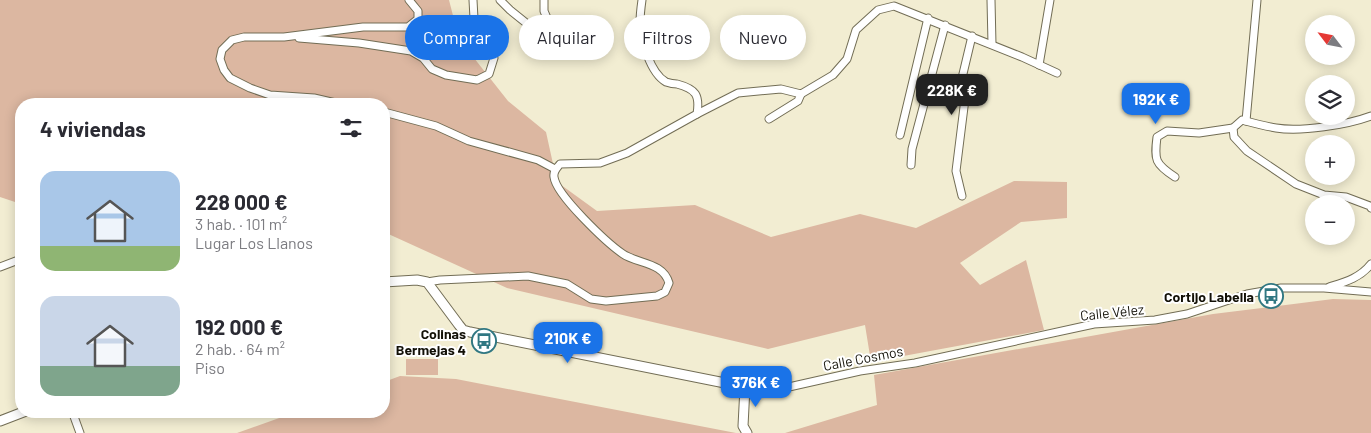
<!DOCTYPE html>
<html lang="es">
<head>
<meta charset="utf-8">
<style>
	body { margin:0; font-family:Barlow,sans-serif; background:#f2f2f3; color:#2b2b33; height:100vh; display:flex; flex-direction:column; font-size:19px; white-space:nowrap }
	* { box-sizing:border-box; margin:0 }
	p { font-size:16px; color:#7c7c81 }
	.icon { flex:none; width:28px; height:28px; fill:none; stroke:currentColor; stroke-width:2; stroke-linecap:round; stroke-linejoin:round }
	.map { position:relative; flex:1; overflow:hidden }
	.panel { position:absolute; left:15px; top:98px; width:375px; height:320px; display:flex; flex-direction:column; background:#fff; border-radius:20px; box-shadow:0 2px 12px #0003 }
	.panel>* { flex:none }
	.top-card { position:absolute; left:405px; top:15px; width:475px; height:45px; display:flex; gap:10px }
	.needle { width:32px; rotate:302deg }
	.buttons { position:absolute; left:1305px; top:15px; display:grid; gap:10px }
	.buttons a { display:grid; place-items:center; width:50px; height:50px; border-radius:50%; background:#fff; box-shadow:0 2px 12px #0003; font-size:25px }
	.price { position:absolute; translate:-50% -42px; padding:0 11px; border-radius:10px; background:#1a73e8; color:#fff; font-size:16px; line-height:32px; filter:drop-shadow(0 1px 2px #0008) }
	.price::after { content:''; position:absolute; left:50%; top:30px; width:15px; height:11px; margin-left:-8px; background:inherit; clip-path:polygon(0 0,100% 0,50% 100%) }
	.price.active { background:#222; color:#fff }
	ul { padding:0; list-style:none }
	li { display:flex; align-items:center; gap:15px; height:125px; padding:0 25px }
	li span { display:grid; place-items:center; flex:none; width:140px; height:100px; border-radius:15px; color:#555 }
	li>.icon { margin-inline-start:auto }
	span .icon { width:60px; height:60px; fill:#fffc; stroke-width:1 }
	li b { font-size:21px }
	h2 { display:flex; justify-content:space-between; align-items:center; height:60px; padding:0 25px; font-size:21px }
	.chip { padding:0 18px; border-radius:22px; background:#fff; box-shadow:0 2px 12px #0003; font-size:18px; line-height:45px }
	.chip.active { background:#1a73e8; color:#fff }
	.map>svg:first-child { display:block }
	.green { fill:#dcb7a1 }
	.lines { fill:none; stroke-linecap:round; stroke-linejoin:round }
	.minor-casing { stroke:#726d55; stroke-width:9 }
	.tertiary-casing { stroke:#726d55; stroke-width:11 }
	.minor { stroke:#fff; stroke-width:7 }
	.tertiary { stroke:#fff; stroke-width:9 }
	.labels { text-anchor:middle; dominant-baseline:central; stroke-width:4; stroke-linejoin:round; paint-order:stroke }
	.poi-label { font-size:14px; font-weight:bold; fill:#121007; stroke:#fff; text-anchor:end }
	.street-label { font-size:14px; fill:#121007; stroke:#fff }
</style>
</head>
<body>
<div class="map">
<svg width="1371" height="433" viewBox="0 0 1371 433">
	<rect width="100%" height="100%" fill="#f2edd2"/>
	<g class="green">
		<path d="M0,0H449L459,39L508,101L546,132L557,182L597,211L695,205L771,237L860,214L916,228L1014,181L1067,182V218L1021,222L960,263L980,285L1026,260L1044,330L871,362L865,325L768,349L507,288L384,232V104H21V204L0,197Z"/>
		<path d="M1333,299L1371,300V433H785L877,405L874,375L1213,314Z"/>
		<rect x="406" y="359" width="32" height="16"/>
		<path d="M400,376L456,379L736,433H237L299,411H384V382Z"/>
	</g>
	<g class="lines">
		<defs>
			<g id="minor">
				<path d="M500,0L510,10L546,39L550,38L553,32L544,11V0"/>
				<path d="M991,0L992,44"/>
				<path d="M299,38L359,43L411,51L423,58L432,69L446,75L477,80L489,74L494,58L475,37L473,0"/>
				<path d="M1039,65L1050,0"/>
				<path d="M340,104L314,98L270,95L250,88L230,78L224,70L220,59L222,50L232,40L244,37H284L363,27H408L418,19V11L409,0"/>
				<path d="M384,112L436,126L469,141L538,160L555,169"/>
				<path d="M697,114L738,93L781,89L801,94L833,75L847,59L856,30L878,10L894,6L1022,57L1057,73"/>
				<path d="M1371,116C1347,125 1301,132 1276,128C1264,126 1253,123 1242,120L1233,128L1234,137L1247,151L1296,184L1324,195L1346,197L1370,206L1371,208"/>
				<path d="M769,119L798,101L801,94"/>
				<path d="M1246,121L1257,0"/>
				<path d="M900,135L928,18"/>
				<path d="M911,165L912,149L945,25"/>
				<path d="M1175,177C1155,164 1154,160 1157,137L1167,131L1199,133L1233,128"/>
				<path d="M962,196L956,171L965,99L962,78L972,36"/>
				<path d="M0,267L21,259"/>
				<path d="M427,282L440,280L528,276L567,284L591,299L606,301L657,296L665,292L669,283C663,262 638,264 623,254C607,243 556,195 554,177C553,171 557,168 560,164L600,163L627,153L697,114C700,95 696,89 677,84C674,84 669,83 666,82C650,73 641,40 640,23C640,16 641,7 642,0"/>
				<path d="M1329,287C1345,282 1360,278 1371,264"/>
				<path d="M745,387L780,389L860,371L915,363L1094,324L1155,320L1187,314L1247,294L1281,288H1324L1371,292"/>
				<path d="M72,411L80,433"/>
			</g>
			<g id="tertiary">
				<path d="M384,282L417,280L427,282L459,325L463,330L470,332L745,387L743,426L747,433"/>
				<path d="M0,421L26,411"/>
			</g>
		</defs>
		<use href="#minor" class="minor-casing"/>
		<use href="#tertiary" class="tertiary-casing"/>
		<use href="#minor" class="minor"/>
		<use href="#tertiary" class="tertiary"/>
	</g>
	<defs>
		<symbol id="bus-ring" viewBox="-11 -11 22 22"><circle r="9.5" fill="#fff" stroke="#307782" stroke-width="1.5"/><path d="M-5-6H5V4H4V6H2V4H-2V6H-4V4H-5ZM-3.5-4V0h7V-4ZM-3.5 1.2v1.5H-2V1.2ZM2 1.2v1.5H3.5V1.2Z" fill="#307782"/></symbol>
	</defs>
	<g fill-rule="evenodd">
		<use href="#bus-ring" x="1257" y="282" width="28" height="28"/>
		<use href="#bus-ring" x="470" y="327" width="28" height="28"/>
	</g>
	<g class="labels">
		<g class="poi-label">
			<text x="1254" y="296">Cortijo Labella</text>
			<text x="466" y="333">Colinas<tspan x="466" dy="16">Bermejas 4</tspan></text>
		</g>
		<g class="street-label">
			<text transform="translate(1112 312) rotate(-6)">Calle Vélez</text>
			<text transform="translate(863 358) rotate(-11)">Calle Cosmos</text>
		</g>
	</g>
</svg>
<div class="buttons">
<a><svg class="needle" viewBox="-14 -14 28 28"><path d="M0-13l5 13h-10z" fill="#e53935"/><path d="M0 13l5-13h-10z" fill="#7c7c81"/></svg></a>
<a><svg class="icon" aria-label="layers" viewBox="0 0 24 24"><path d="M12 4l9 5-9 5-9-5zM3 14l9 5 9-5"/></svg></a>
<a>+</a>
<a>−</a>
</div>
<b class="price active" style="left:952px;top:116px">228K €</b>
<b class="price" style="left:1156px;top:125px">192K €</b>
<b class="price" style="left:568px;top:364px">210K €</b>
<b class="price" style="left:756px;top:408px">376K €</b>
<div class="top-card">
<a class="chip active">Comprar</a>
<a class="chip">Alquilar</a>
<a class="chip">Filtros</a>
<a class="chip">Nuevo</a>
</div>
<section class="panel">
<h2>4 viviendas<svg class="icon" aria-label="filters" viewBox="0 0 24 24"><path d="M4 7h16M4 17h16"/><circle cx="9" cy="7" r="2"/><circle cx="15" cy="17" r="2"/></svg></h2>
<ul>
<li><span style="background:linear-gradient(#a9c7e8 75%,#8fb573 0)"><svg class="icon" aria-label="home" viewBox="0 0 24 24"><path d="M3 11l9-7 9 7M6 9v11h12V9"/></svg></span><div><b>228 000 €</b><p>3 hab. · 101 m²</p><p>Lugar Los Llanos</p></div></li>
<li><span style="background:linear-gradient(#c9d6e8 70%,#7fa58c 0)"><svg class="icon" aria-label="home" viewBox="0 0 24 24"><path d="M3 11l9-7 9 7M6 9v11h12V9"/></svg></span><div><b>192 000 €</b><p>2 hab. · 64 m²</p><p>Piso</p></div></li>
</ul>
</section>
</div>
</body>
</html>
